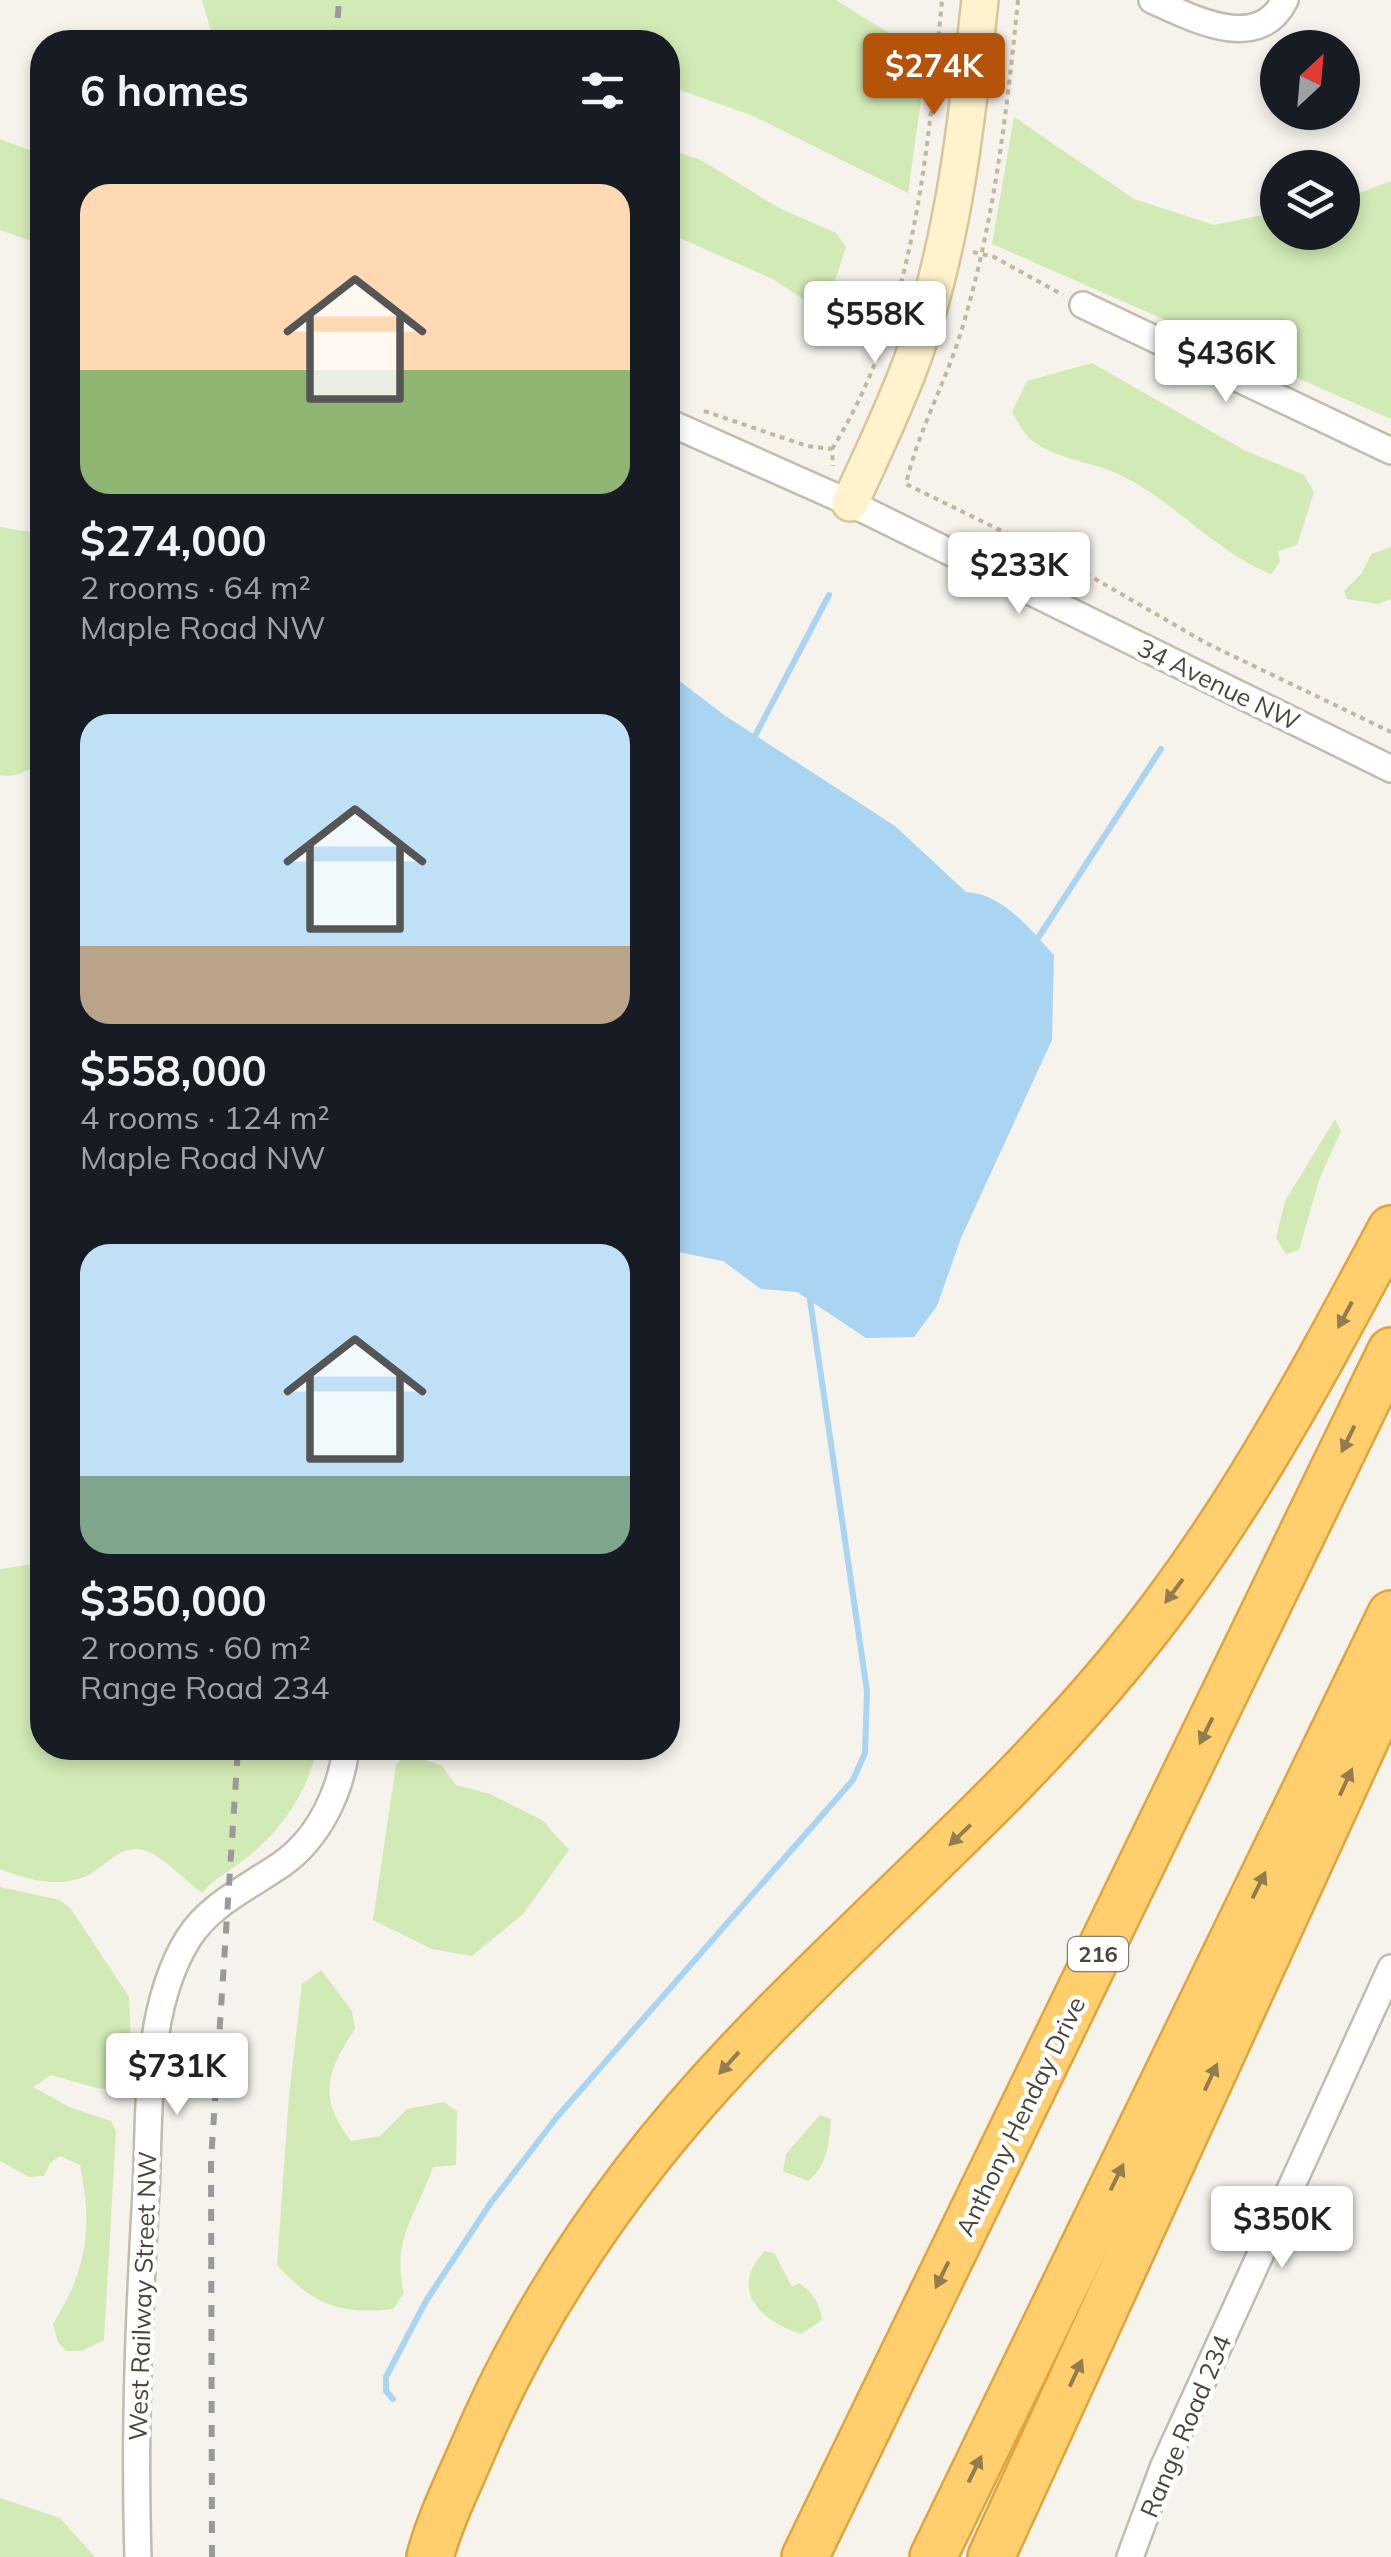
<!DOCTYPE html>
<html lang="en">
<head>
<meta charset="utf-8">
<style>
	body { margin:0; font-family:Mulish,sans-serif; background:#20242c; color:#f1f3f6; height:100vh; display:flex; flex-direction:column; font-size:38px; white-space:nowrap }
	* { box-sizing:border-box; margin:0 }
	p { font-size:32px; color:#9ea1a6 }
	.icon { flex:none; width:55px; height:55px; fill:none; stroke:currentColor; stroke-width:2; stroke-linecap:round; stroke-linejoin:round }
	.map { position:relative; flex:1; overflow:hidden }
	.sheet { position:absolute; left:30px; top:30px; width:650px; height:1730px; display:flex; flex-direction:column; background:#171b24; border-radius:40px; box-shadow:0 5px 15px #0003 }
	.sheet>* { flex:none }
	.needle { width:65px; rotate:26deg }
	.fabs { position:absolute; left:1260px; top:30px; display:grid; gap:20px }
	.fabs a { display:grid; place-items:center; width:100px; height:100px; border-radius:50%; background:#171b24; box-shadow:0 5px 15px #0003; font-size:50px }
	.price { position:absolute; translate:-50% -85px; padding:0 22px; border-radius:10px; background:#fff; color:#222; font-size:32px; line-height:65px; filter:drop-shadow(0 2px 5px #0008) }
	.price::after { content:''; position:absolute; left:50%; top:60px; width:30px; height:22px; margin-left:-15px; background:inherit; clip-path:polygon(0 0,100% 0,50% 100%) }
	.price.selected { background:#b45309; color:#fff }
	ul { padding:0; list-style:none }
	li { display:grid; align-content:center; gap:20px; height:530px; padding:0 50px }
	li span { display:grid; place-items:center; height:310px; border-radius:30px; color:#555 }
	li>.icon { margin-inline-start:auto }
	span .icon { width:180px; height:180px; fill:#fffc; stroke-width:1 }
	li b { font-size:42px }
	h2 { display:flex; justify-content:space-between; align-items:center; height:120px; padding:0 50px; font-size:42px }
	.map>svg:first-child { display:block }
	.green { fill:#d2eab5 }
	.water { fill:#a9d4f2 }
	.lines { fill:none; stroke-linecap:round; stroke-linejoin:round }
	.stream { stroke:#a9d4f2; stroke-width:6 }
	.street-casing { stroke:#c2bbae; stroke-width:30 }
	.secondary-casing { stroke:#d6c79b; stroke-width:40 }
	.highway-casing { stroke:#e0a43c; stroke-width:50 }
	.path { stroke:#c4b79f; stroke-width:4; stroke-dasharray:5 5; stroke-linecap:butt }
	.street { stroke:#fff; stroke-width:25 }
	.secondary { stroke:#fff3cd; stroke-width:35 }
	.highway { stroke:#ffcf6e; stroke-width:45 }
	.rail { stroke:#9a9a9a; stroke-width:6; stroke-dasharray:12 12; stroke-linecap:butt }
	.oneway { fill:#937c4e }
	.labels { text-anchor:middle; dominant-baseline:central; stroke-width:9; stroke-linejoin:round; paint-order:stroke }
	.shield { fill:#fff; stroke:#817c74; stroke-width:2.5 }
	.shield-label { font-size:22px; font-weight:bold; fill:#4b4439 }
	.street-label { font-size:25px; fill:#4b4439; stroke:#fff }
</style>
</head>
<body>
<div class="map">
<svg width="1391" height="2557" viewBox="0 0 1391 2557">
	<rect width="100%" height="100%" fill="#f6f3ec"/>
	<g class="green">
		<path d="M202,0H836L927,57L908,193L751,115L668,86V42H214Z"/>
		<path d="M1014,117L1134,199L1214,225L1277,212L1278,232H1342L1343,199L1391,181V419L992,244Z"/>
		<path d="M0,139L42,155V250L31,241L0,230Z"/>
		<path d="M668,149L699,159L779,208L836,233L846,247L829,299L807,302L773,279L668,233Z"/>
		<path d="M1092,363L1244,450L1304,475L1314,492L1297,545L1278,551L1280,562L1271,574C1211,551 1160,485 1100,467C1078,460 1048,455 1029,438C1022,431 1017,420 1012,412L1027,381Z"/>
		<path d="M0,527L42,534V758C34,769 14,779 0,775Z"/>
		<path d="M1391,547V599L1378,604L1347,599L1344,591L1362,573L1371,554Z"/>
		<path d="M1335,1119L1341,1131L1319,1180L1299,1250L1286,1254L1276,1238L1285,1201Z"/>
		<path d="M42,1563V1748H317C307,1793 282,1830 245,1859C229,1872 215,1877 202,1893C186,1881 170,1864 153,1854C123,1837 107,1867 84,1877C56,1888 26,1879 0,1869V1569Z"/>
		<path d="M407,1753L442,1766L456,1785L490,1794L542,1820L569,1850L523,1914L472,1956L432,1949L373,1920L396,1765Z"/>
		<path d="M0,1887L60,1900L71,1909L129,1997L133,2092L97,2088L51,2075L33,2087L71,2108L111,2121L116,2131L104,2340L82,2351H66L58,2342L53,2324C87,2269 93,2229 80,2165L60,2156L50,2163L44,2176L29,2177L0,2161Z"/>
		<path d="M321,1970L352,2011L355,2029C327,2071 317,2097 351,2141L380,2136L407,2109L444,2102L457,2111L456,2165L433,2167C416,2216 391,2239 404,2293L393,2309C338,2315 313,2304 277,2265L289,2095L302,1984Z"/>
		<path d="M820,2115L831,2119C829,2143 828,2165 808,2181L783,2171L786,2154Z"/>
		<path d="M765,2251L775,2254L792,2287L799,2283C813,2292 820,2303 822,2320L801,2334C762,2322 727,2290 765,2251Z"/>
		<path d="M0,2498L60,2518L95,2557H0Z"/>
	</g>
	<path class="water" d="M668,672L724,715L895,826L966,892C1002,893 1031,930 1054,955L1052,1040L961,1238L937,1306L914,1337L866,1338L797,1292L761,1289L723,1261L668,1250Z"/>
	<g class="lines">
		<g class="stream">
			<path d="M755,736L829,595"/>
			<path d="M1038,938L1161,749"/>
			<path d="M393,2399L386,2391V2377L426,2301L490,2204L557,2117L853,1780L865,1753L867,1691L810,1300"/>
		</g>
		<defs>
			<g id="street">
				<path d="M1152,0C1192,18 1258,54 1285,0"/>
				<path d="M1083,305L1391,451"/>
				<path d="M668,422L850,503L1391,769"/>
				<path d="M138,2557C134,2435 139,2314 146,2192C150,2112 144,2010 188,1939C210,1904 249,1887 282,1864C319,1838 341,1791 346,1748"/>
				<path d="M1130,2557L1163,2468L1391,1968"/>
			</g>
			<path id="secondary" d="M850,503C872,454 896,406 914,355C954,241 967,120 980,0"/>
			<g id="highway">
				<path d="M430,2557C440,2520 458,2484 473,2449C536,2300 629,2168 740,2051C864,1920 1003,1804 1118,1665C1229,1533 1310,1380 1391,1229"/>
				<path d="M805,2557L1391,1351"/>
				<path d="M933,2557L1391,1614"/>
				<path d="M991,2557L1391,1684"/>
			</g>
		</defs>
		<use href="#street" class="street-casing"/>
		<use href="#secondary" class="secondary-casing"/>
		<use href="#highway" class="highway-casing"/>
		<g class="path">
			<path d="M1018,0C1007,112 994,224 961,332C945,384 918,431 906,484L1073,566L1206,643L1391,732"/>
			<path d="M973,252L994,257L1063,295"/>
			<path d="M704,411L807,446L832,449L833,466"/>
			<path d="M832,449C915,316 928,151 942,0"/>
		</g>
		<use href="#street" class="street"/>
		<use href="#secondary" class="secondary"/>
		<use href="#highway" class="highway"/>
		<g class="rail">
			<path d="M336,42L339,0"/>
			<path d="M212,2557L211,2161L238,1748"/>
		</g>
	</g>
	<defs><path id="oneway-solid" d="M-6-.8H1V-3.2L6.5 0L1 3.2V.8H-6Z" transform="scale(2.5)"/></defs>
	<g class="oneway">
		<use href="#oneway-solid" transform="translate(1345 1315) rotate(118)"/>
		<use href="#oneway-solid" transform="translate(1348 1439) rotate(116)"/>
		<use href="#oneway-solid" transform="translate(1174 1591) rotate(127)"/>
		<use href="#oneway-solid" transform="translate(1206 1731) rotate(116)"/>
		<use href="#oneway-solid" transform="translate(1346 1782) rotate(-65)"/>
		<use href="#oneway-solid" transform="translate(960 1835) rotate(136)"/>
		<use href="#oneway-solid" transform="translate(1259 1885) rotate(-64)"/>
		<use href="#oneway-solid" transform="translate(729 2063) rotate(132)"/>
		<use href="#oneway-solid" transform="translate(1211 2077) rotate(-65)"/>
		<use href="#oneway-solid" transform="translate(1117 2177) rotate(-64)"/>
		<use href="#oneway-solid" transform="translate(942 2275) rotate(116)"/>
		<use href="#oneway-solid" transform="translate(1076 2373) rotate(-65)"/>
		<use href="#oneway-solid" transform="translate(975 2469) rotate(-64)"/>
	</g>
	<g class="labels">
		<rect class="shield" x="1068" y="1937" width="60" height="34" rx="8"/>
		<g class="shield-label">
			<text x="1098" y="1954">216</text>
		</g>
		<g class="street-label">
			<text transform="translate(1219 684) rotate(26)">34 Avenue NW</text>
			<text transform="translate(1020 2116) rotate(-64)">Anthony Henday Drive</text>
			<text transform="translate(142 2296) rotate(-88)">West Railway Street NW</text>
			<text transform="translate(1185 2426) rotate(-67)">Range Road 234</text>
		</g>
	</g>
</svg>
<div class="fabs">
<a><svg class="needle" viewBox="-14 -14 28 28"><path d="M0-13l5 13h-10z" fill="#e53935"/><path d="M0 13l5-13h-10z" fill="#9ea1a6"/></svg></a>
<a><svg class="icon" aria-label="layers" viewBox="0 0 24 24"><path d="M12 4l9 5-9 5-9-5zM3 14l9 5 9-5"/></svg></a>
</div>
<b class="price selected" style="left:934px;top:118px">$274K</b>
<b class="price" style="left:875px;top:366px">$558K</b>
<b class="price" style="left:1226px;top:405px">$436K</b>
<b class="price" style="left:1019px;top:617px">$233K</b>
<b class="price" style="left:177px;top:2118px">$731K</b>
<b class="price" style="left:1282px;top:2271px">$350K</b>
<section class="sheet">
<h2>6 homes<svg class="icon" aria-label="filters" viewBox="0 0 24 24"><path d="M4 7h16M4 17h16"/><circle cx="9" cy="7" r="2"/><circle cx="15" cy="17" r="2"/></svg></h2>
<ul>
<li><span style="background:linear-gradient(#ffd9b3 60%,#8fb573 0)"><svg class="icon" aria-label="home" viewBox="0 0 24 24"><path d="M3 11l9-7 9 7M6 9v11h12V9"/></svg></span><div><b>$274,000</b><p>2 rooms · 64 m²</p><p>Maple Road NW</p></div></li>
<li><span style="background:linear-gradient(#bfe0f5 75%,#b9a48a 0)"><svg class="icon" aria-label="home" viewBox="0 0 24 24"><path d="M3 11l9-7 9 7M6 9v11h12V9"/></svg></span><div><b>$558,000</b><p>4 rooms · 124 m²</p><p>Maple Road NW</p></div></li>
<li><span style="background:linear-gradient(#bfe0f5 75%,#7fa58c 0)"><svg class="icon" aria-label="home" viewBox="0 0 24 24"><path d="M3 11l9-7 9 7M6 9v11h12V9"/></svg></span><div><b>$350,000</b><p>2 rooms · 60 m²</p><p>Range Road 234</p></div></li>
</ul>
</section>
</div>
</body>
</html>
